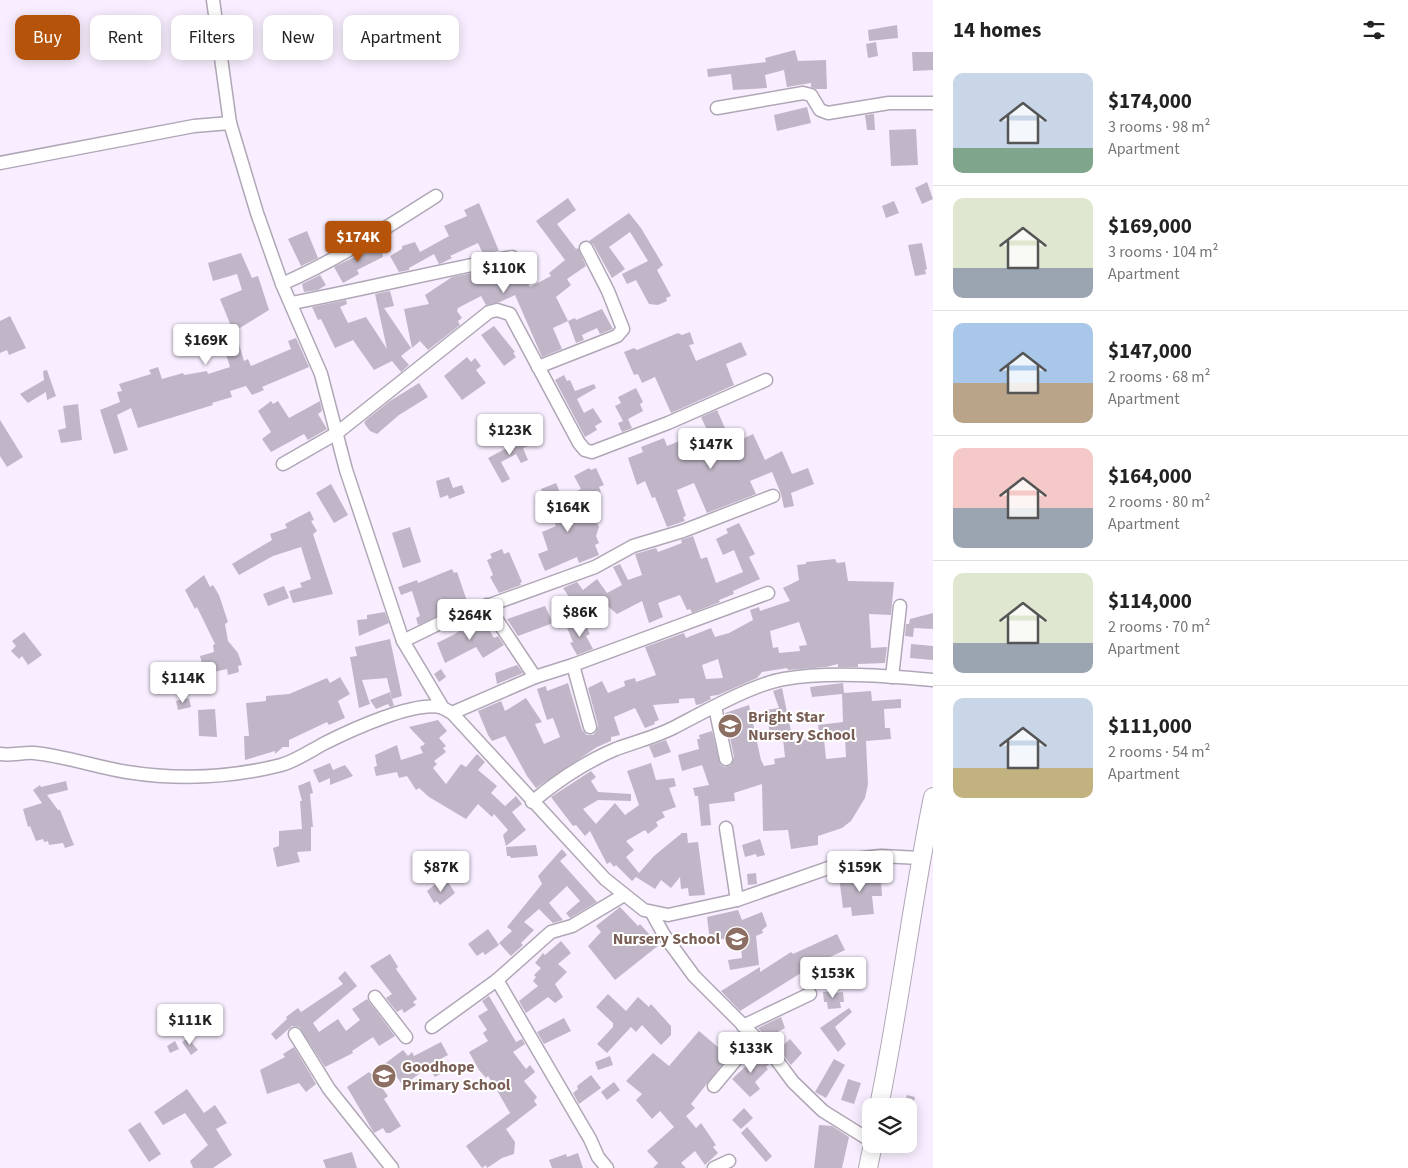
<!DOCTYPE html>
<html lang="en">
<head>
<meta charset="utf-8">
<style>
	body { margin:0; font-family:"Source Sans 3",sans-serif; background:#f6f6f6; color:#222; height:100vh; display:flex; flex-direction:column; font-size:19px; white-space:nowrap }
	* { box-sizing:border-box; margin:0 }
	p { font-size:16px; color:#767676 }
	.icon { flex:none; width:28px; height:28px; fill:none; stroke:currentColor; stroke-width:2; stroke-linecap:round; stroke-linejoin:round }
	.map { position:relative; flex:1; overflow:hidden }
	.sheet { display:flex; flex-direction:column; background:#fff; width:475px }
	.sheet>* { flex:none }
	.banner { position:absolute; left:15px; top:15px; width:475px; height:45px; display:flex; gap:10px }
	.tools { position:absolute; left:862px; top:1098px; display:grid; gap:10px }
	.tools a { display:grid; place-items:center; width:55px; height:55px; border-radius:10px; background:#fff; box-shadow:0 2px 12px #0003; font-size:25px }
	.price { position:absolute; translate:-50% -42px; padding:0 11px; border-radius:5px; background:#fff; color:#222; font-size:16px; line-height:32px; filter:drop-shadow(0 1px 2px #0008) }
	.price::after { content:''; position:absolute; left:50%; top:30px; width:15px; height:11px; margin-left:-8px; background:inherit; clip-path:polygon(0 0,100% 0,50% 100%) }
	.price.selected { background:#b45309; color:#fff }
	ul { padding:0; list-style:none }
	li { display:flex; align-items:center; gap:15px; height:125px; padding:0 20px }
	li+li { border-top:1px solid #e0e0e0 }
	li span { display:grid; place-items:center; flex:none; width:140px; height:100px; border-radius:10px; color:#555 }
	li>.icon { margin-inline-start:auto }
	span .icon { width:60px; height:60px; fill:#fffc; stroke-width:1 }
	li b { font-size:21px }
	h2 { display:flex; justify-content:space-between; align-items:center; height:60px; padding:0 20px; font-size:21px }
	.chip { padding:0 18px; border-radius:10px; background:#fff; box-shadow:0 2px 12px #0003; font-size:18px; line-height:45px }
	.chip.selected { background:#b45309; color:#fff }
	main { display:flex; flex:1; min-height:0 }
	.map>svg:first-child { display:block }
	.building { fill:#c0b6c7; fill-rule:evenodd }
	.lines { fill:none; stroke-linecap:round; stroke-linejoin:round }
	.street-casing { stroke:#b0a7b6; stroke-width:15 }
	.secondary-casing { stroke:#b0a7b6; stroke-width:20 }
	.street { stroke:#fff; stroke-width:12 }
	.secondary { stroke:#fff; stroke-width:18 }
	.labels { text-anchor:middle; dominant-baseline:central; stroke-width:4; stroke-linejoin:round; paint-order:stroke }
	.education-label { font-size:16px; font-weight:bold; fill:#785e54; stroke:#fff; text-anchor:start }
</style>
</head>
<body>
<main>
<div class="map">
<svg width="933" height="1168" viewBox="0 0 933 1168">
	<rect width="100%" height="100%" fill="#f8eeff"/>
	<g class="building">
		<path d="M897,25L898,38L869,41L868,30Z"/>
		<path d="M876,42L878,56L868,58L866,44Z"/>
		<path d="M795,50L798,61L826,60L827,89H816L811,87V83L787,87L784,70L765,75L767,88L733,90L731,74L708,77L707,69L766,62L765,58Z"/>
		<path d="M912,52H933V70L913,71Z"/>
		<path d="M807,107L811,123L777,131L774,115Z"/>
		<path d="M874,114L875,130H867L865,115Z"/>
		<path d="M916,129L918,165L891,166L889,130Z"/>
		<path d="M927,182L933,199L922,204L915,188Z"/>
		<path d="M568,198L576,210L557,224L576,249L578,248L586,266L567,279L571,285L556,297L568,321L553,328L562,349L542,357L515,295L500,302L486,305L481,296L458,308L457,311L462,318L458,321L460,325L428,350L420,341L412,348L404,309L429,304L425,295L452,277L487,270L493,281L514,268L516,270L519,268L530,287L551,276L549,273L565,260L536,221Z"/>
		<path d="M894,201L899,213L886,218L882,206Z"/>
		<path d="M479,203L499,251L483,254L478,243L450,256L452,258L442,263L439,264L434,254L409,268V270L399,272L390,256L402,249V246L415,242L420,252L449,236L444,226L467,216L464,210Z"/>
		<path d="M629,213L641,228L663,265L657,270L671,296L666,298L667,301L658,305L649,304L636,280L627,284L622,274L648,261L630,232L609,247L625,269L612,278L593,244L589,241Z"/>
		<path d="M307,231L318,258L301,266L288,239Z"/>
		<path d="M922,243L927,269L925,270L926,274L915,276L908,245Z"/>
		<path d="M381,244L383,257L357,270L359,274L343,283L334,267Z"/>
		<path d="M241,253L252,278L258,276L269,310L235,331L244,361L248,359L251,366L291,349L288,341L296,338L309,367L262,387L264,390L252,395L246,386L230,391L232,397L212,403L213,405L138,428L131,408L117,415L128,450L114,454L100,410L120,402L117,392L122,391L119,384L151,374L149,370L158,367L162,379L183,373L184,375L207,371L208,374L230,367L220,335L233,331L220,299L242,290L237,274L213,281L208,263Z"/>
		<path d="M320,275L326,285L318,290L304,292L302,284Z"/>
		<path d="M390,291L394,306L384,308L411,348L401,356L409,365L401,372L392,361L374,370L353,340L335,348L321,319L318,320L312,307L346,300L347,304L340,307L348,323L366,317L387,349L375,294Z"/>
		<path d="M602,309L613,329L600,334L597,328L582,335L584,340L576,343L568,321L575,318L576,320Z"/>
		<path d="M10,316L26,348L9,355L7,350L0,353V321Z"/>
		<path d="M494,326L515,352L513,353L516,357L504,366L481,335Z"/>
		<path d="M690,332L694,344L689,345L696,361L741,342L747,355L726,364L734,385L671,413L655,377L642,383L638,374L634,375L624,352L634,348L637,350L678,333L682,335Z"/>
		<path d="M467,357L471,362L475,358L481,366L476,370L486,383L462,400L444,376Z"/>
		<path d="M47,370L56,396L47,400L46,392L28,403L20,394L44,380L43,371Z"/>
		<path d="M564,375L567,381L570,380L575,391L594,384L596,388L577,399L584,413L593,408L602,422L595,426L597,430L585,437L555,380Z"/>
		<path d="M419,383L428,397L399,415L377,434L370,431L364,423L366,420L390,401Z"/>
		<path d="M636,388L643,402L640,404L643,411L628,419L632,428L622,432L618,423L623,421L615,406L621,403L618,397Z"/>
		<path d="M271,401L273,404L278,401L289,418L320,401L322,411L318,414L327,429L308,440L304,434L271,452L262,439L271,432L258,411Z"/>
		<path d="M78,404L82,440L61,443L58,430L66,428L63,406Z"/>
		<path d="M717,410L732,444L753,434L765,460L782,451L792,474L808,468L814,484L791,493L794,506L784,508L781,494L772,472L750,481L756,494L707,513L694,483L677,490L686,516L683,517L685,521L667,527L655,497L652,498L645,481L637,485L628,458L643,452L641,447L664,438L667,446L707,430L701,417Z"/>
		<path d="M0,420L23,457L7,467L0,456Z"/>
		<path d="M530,434L534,444L523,448L528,460L521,463L516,454L501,462L510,479L502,483L488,458L516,443L515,440Z"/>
		<path d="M589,468L591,470L596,468L604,485L599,487L601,492L582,501L577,491L581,489L574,476Z"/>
		<path d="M449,477L453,488L462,485L465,493L449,499L448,495L440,498L436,481Z"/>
		<path d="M556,483L570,517L592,509L599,527L596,536L599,543L595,545L599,555L579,563L577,557L545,571L538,554L548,550L542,532L556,526L541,489Z"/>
		<path d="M331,484L348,515L334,523L316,493Z"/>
		<path d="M310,511L314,520L311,521L317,531L313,534L333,594L293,603L289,591L302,587L300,583L311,579L301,547L273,556L239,575L232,564L272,540L270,534L287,528L285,524Z"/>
		<path d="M739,523L755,554L749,557L760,579L733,591L734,594L719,600L720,602L692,613L690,609L687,610L680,595L658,603L663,617L649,623L642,601L617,614L604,603L583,618L563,588L577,582L583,590L597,579L607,593L622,585L613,567L620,564L628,580L642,575L635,554L656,548L658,552L682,543L681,540L693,536L701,559L707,557L716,583L743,572L734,550L723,555L716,539L728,533L726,529Z"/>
		<path d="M410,527L421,562L403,568L392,533Z"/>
		<path d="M502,549L504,554L509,552L522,582L520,583L521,585L499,593L490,577L493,575L487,560L492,558L490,554Z"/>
		<path d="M835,559L837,563L845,562L848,581L894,582L891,615L869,614L871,648L887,647L885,663L858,664V667H838V664L826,667L788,670L787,668L762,672L757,678L718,695L710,696L711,699L701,704L696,705L694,698L679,699V703L653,705L659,720L654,722L655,724L645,728L635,708L614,717L620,735L611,737V741L597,747L536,788L527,776L505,736L492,741L488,735L478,711L501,701L505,711L526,698L542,722L535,724L544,744L560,737L553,718L547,720L537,689L546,686L547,691L568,683L582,730L587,735H593L596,732L598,725L588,688L602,681L608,693L625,686L624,681L635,678L636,682L656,675L645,647L684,633L686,638L711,628L715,637L729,633L753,620L750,610L759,607L760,611L790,601L783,588L799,580L797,565L806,564V562ZM799,622L807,645L799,646L800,651L779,653L778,647L773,648L770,631ZM718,659L723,678L706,679L702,665Z"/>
		<path d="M452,569L454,573L457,572L468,604L418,625L416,618L420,616L412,591L401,595L398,587L417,580L418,583Z"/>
		<path d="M204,575L210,587L213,585L219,595L228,622L225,624L228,641L238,653L242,665L238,666L239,672L228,675L227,669L205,674L200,656L214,652L213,645L215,644L197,607L195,609L185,590Z"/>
		<path d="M284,586L289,598L268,606L263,594Z"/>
		<path d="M545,606L553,623L518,636L507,619Z"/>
		<path d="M385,612L389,623L359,636L357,620L367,619V615Z"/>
		<path d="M933,613V629L914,628L913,637L905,636L906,624H909L910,619Z"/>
		<path d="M483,619L494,638L498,636L504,645L483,658L476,647L445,663L437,643L455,634L463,628L462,626L473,620L475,623Z"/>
		<path d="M583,620L590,634L586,636L593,649L577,655L570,643L573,642L567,628Z"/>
		<path d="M24,632L42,655L28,665L22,656L19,659L11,651L16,646L12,641Z"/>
		<path d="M390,639L402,696L392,699L387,678L362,680L370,704L359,708L350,657L357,656L355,647Z"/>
		<path d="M911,644L933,646V660L910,658Z"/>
		<path d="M517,665L523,673L497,684L495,673Z"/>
		<path d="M441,669L446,677L439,682L434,674Z"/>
		<path d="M340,677L350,694L338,701L345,718L329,725L327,722L289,740V747H283L275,754V751L245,760L244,736H249L246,703L266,701V696L289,694L327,678L330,683Z"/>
		<path d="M843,683L844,693L871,691L872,701L901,699V708L884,709L885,728H890L891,739L866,741L868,784L865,798L851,821L842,828L818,836V845L791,849L788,830L763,831L762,784L734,793L735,801L709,804L711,825L701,826L698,796H695L693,788L709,785L702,765L682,771L678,755L699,749L697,739H700L699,735L712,731L720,764L724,767L731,765L734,757L725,713L749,705L761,760L764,766L775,764L774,759L785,757L783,739L771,740L766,710L779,708L773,691L782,688L793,741L820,738L818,725L843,722L842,694L812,697L810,687ZM845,737L846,757L826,759L824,739Z"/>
		<path d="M390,692L394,706L390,707L388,704L376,709L370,700Z"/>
		<path d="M189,698L191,707L178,710L176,701Z"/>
		<path d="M215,709L217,737L199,736L198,710Z"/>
		<path d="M438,720L447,731L439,738L446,746L443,748L446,752L434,761L437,764L433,768L446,784L461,764L466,767L477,754L485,762L478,770L497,786L491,793L505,806L516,796L522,804L512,812L526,830L506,846L503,835L508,830L494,814L492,817L478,804L466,819L429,797L419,788L416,790L407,776L399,778L397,772L376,776L374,767L377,766L375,755L397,745L401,760L423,753L420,747L425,744L409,727Z"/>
		<path d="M666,740L671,752L654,758L649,746Z"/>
		<path d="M330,763L333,770L345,765L353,776L330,785V778L319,783L313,770Z"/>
		<path d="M651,763L656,780L674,778L676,786L669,788L676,807L662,812L665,817L656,822L658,826L648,834L645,830L626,841L634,850L626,857L639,873L654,856L682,833H687L688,843L698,842L705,895L689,896L688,888L681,889L680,877L671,888L661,880L655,889L636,877L632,881L616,865L614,867L610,862L607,864L590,831L585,836L576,825L573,826L551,797L591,771L596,777L591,781L598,792L631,794V801L598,800L583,809L596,824L615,803L625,815L639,805L627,771Z"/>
		<path d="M66,781L68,790L47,795L58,810H60L74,845L65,848L63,843L49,845L48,841L44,842L43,839L36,841L30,826L28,827L23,809L42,803L33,790L40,785L41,787Z"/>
		<path d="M310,781L313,793L310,794L313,827H311V851L297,852L300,862L277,867L273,848L279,846V831L302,829L300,801H302L298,786Z"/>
		<path d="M760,839L765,855L757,857L756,854L745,857L742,845Z"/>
		<path d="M536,845L538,856L511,858L510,856H507L506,847Z"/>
		<path d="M562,849L567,855L560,861L597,902L570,918L566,913L580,901L567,886L549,903L563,920L553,923L539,909L524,922L534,930L521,943L523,945L511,956L499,943L512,931L507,927L542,884L538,876Z"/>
		<path d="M872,871L873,881H881L882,896H872L874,914L852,916L851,907L843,908L839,877Z"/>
		<path d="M756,873L757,884L748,885L747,874Z"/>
		<path d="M438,882L441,886L448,882L455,893L440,905L437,901L434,903L427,891Z"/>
		<path d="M620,907L638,926L640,924L659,945L615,980L588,946L601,932L596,926Z"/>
		<path d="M738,910L742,920L762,912L767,926L762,930L763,933L756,936L759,965L730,970L728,960L742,958L740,936L710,941L707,917Z"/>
		<path d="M488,929L499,945L485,955L483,952L477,956L468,944Z"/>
		<path d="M837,934L845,950L811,966L822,979L814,986L801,973L740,1011L721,991L760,967V972L791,952L793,954Z"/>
		<path d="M561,941L571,953L558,964L567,972L555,984L563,997L555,1003L548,997L526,1013L519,1001L538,986L533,981L536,977L534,975L541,968L535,963L543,953L545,955Z"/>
		<path d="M390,954L398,967L396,969L417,999L413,1002L416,1005L404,1013L402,1009L397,1012L386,998L392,994L370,966Z"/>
		<path d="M345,971L357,986L313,1023L319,1032L338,1019L346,1031L360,1020L352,1009L367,999L395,1036L379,1046L373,1037L352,1051L353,1053L325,1067L299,1027L292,1026L276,1040L271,1034L287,1019L286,1017L298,1008L301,1012L343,984L338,978Z"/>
		<path d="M835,991V993L843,992L844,1002H840L841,1008L828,1009L827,1002H824L823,992Z"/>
		<path d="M608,994L626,1011L638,997L649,1007L651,1004L671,1026V1035L661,1045L642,1025L636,1032L631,1027L607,1053L597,1044L613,1027V1023L596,1007Z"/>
		<path d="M489,996L516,1042L522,1039L525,1044L513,1052L526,1069L530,1065L535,1072L524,1081L537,1097L534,1101L537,1105L506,1129L515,1142L514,1154L502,1158L487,1168L486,1165L482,1168L466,1146L510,1113L495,1087L488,1076L486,1078L479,1070L469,1052L488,1041L483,1033L487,1030L478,1016L488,1010L482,1001Z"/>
		<path d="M849,1008L852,1012L835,1027L846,1044L838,1052L820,1028Z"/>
		<path d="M781,1017L785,1028L767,1038L758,1028Z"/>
		<path d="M564,1018L571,1031L544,1044L537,1032Z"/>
		<path d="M699,1031L726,1054L725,1056L727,1058L691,1104L695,1108L686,1116L696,1128L701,1123L716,1145L713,1147L718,1153L705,1165L695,1151L681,1163L686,1168H653L658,1163L647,1151L674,1127L660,1111L652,1119L636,1100L642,1094L626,1081L653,1053L669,1066Z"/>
		<path d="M188,1038L198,1050L191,1055L182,1042Z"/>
		<path d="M790,1039L802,1053L791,1065L779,1049Z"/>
		<path d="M175,1041L179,1049L170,1053L167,1046Z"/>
		<path d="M441,1042L448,1055L435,1062L442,1073L435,1077L428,1067L403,1086L395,1074L380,1085L388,1096L384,1099L401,1126L390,1133H386L383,1128L374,1133L347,1087L369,1072L371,1074L403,1050L408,1056L412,1052L414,1056Z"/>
		<path d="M294,1047L316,1084L306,1092L299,1083L267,1094L260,1070L285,1057L283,1054Z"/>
		<path d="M757,1051L769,1064L766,1067L768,1069L755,1082L760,1089L750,1097L732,1079L746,1066L744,1063L749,1057Z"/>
		<path d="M610,1056L613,1065L598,1070L595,1062Z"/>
		<path d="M834,1059L845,1065L826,1098L815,1092Z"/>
		<path d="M591,1075L601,1088L579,1104L573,1093L578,1089L577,1086Z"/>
		<path d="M848,1079L861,1083L854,1104L841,1100Z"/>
		<path d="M614,1082L620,1090L607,1100L601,1092Z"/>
		<path d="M187,1089L204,1113L215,1105L227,1123L216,1129L232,1155L213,1168H193L190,1161L208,1145L185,1113L163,1125L154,1112Z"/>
		<path d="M907,1095L915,1097L912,1109L909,1106H903Z"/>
		<path d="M744,1108L753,1118L741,1129L732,1120Z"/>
		<path d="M140,1122L161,1154L149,1162L128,1130Z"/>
		<path d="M819,1125L832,1126L849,1137L842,1168H814Z"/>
		<path d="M747,1127L772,1156L766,1162L741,1133Z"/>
		<path d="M352,1152L357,1168H326L323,1160Z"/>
		<path d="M578,1153L583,1168H552L549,1160L566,1154L567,1157Z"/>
	</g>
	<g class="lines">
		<defs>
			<g id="street">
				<path d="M213,0L230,123L257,213L282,284L321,374L346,470L403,641L443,708L452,713L605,879L644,910L668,915L737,900L854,859L881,856L920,858"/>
				<path d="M717,108L803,93L811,95L820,110L828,113L889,103H933"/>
				<path d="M0,163L194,126L230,123"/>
				<path d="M282,284C337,260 386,228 436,196"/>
				<path d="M292,303C365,289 438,271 512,257"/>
				<path d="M538,367L617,336L623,329L608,291L586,248"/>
				<path d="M283,464L337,433L489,312L497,310L510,314L579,443L585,450L592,452L668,423L766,380"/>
				<path d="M487,605L535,677"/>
				<path d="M403,641L440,623L595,567L633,546L683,531L773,496"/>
				<path d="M573,665L590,727"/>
				<path d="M892,677L900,606"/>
				<path d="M715,707L726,759"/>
				<path d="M452,713L535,677L573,665L768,593"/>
				<path d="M0,754C11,756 23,752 34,753C65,756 96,767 127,772C178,780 230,778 281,765C296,761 310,751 325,743C349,731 417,699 443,708"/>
				<path d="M532,802C557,781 585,762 616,749C635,742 655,737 673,728C702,713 753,684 784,679C829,671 888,676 933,680"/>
				<path d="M726,828L737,900"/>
				<path d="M652,913L664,935L694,976L773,1055L793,1082L823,1111L871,1141"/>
				<path d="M497,980L590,1139L598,1157L607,1168"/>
				<path d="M375,997L406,1037"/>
				<path d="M743,1026L810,994"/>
				<path d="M432,1027L497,980L551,932L572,926L624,895"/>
				<path d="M295,1034L329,1089L392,1168"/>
				<path d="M714,1086L755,1037"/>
				<path d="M714,1168L729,1161"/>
			</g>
			<g id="secondary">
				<path d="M879,1106C900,1004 912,900 933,797"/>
				<path d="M868,1168L873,1144"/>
			</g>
		</defs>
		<use href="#street" class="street-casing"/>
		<use href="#secondary" class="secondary-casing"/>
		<use href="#street" class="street"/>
		<use href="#secondary" class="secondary"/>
	</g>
	<defs>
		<symbol id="school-disc" viewBox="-11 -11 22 22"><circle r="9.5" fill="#8d6e63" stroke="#fff"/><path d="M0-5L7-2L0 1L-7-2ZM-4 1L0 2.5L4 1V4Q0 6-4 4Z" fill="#fff"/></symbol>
	</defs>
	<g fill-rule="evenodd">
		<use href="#school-disc" x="716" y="712" width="28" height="28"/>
		<use href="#school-disc" x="723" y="925" width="28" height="28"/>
		<use href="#school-disc" x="370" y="1062" width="28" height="28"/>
	</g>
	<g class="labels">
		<g class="education-label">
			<text x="748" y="717">Bright Star<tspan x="748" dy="18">Nursery School</tspan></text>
			<text x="720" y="939" text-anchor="end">Nursery School</text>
			<text x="402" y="1067">Goodhope<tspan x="402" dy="18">Primary School</tspan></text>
		</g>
	</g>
</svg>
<div class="tools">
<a><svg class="icon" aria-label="layers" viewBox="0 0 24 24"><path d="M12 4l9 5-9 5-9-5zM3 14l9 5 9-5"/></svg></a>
</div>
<b class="price selected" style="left:358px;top:263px">$174K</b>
<b class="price" style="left:504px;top:294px">$110K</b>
<b class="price" style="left:206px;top:366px">$169K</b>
<b class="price" style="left:510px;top:456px">$123K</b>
<b class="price" style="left:711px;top:470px">$147K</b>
<b class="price" style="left:568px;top:533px">$164K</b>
<b class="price" style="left:580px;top:638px">$86K</b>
<b class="price" style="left:470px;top:641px">$264K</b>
<b class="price" style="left:183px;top:704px">$114K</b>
<b class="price" style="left:441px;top:893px">$87K</b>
<b class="price" style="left:860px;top:893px">$159K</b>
<b class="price" style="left:833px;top:999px">$153K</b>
<b class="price" style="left:190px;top:1046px">$111K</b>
<b class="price" style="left:751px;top:1074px">$133K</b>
<div class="banner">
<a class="chip selected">Buy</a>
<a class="chip">Rent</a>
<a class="chip">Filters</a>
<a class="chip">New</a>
<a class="chip">Apartment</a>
</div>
</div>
<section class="sheet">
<h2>14 homes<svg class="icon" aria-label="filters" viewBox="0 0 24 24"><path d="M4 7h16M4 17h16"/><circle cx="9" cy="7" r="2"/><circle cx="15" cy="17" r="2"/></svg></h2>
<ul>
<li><span style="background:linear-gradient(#c9d6e8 75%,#7fa58c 0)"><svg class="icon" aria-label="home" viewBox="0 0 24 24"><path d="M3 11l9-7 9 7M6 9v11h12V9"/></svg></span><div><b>$174,000</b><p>3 rooms · 98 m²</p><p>Apartment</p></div></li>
<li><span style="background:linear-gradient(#dfe7d0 70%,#9aa5b1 0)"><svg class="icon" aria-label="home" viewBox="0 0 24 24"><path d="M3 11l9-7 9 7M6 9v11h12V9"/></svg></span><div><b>$169,000</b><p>3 rooms · 104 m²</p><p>Apartment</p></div></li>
<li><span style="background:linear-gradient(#a9c7e8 60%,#b9a48a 0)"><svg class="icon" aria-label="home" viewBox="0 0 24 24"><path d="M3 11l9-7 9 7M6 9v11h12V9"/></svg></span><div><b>$147,000</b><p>2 rooms · 68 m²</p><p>Apartment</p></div></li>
<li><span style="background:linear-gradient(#f6c9c9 60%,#9aa5b1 0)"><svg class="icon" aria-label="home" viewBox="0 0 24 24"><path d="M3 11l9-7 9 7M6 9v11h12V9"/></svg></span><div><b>$164,000</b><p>2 rooms · 80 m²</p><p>Apartment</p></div></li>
<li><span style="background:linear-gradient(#dfe7d0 70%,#9aa5b1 0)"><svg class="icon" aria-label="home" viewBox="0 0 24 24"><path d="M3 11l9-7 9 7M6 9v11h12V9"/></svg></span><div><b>$114,000</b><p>2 rooms · 70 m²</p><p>Apartment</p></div></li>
<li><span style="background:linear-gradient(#c9d6e8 70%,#c2b280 0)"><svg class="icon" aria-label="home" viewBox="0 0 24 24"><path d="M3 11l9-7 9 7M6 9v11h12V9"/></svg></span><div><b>$111,000</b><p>2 rooms · 54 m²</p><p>Apartment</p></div></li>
</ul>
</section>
</main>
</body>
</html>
